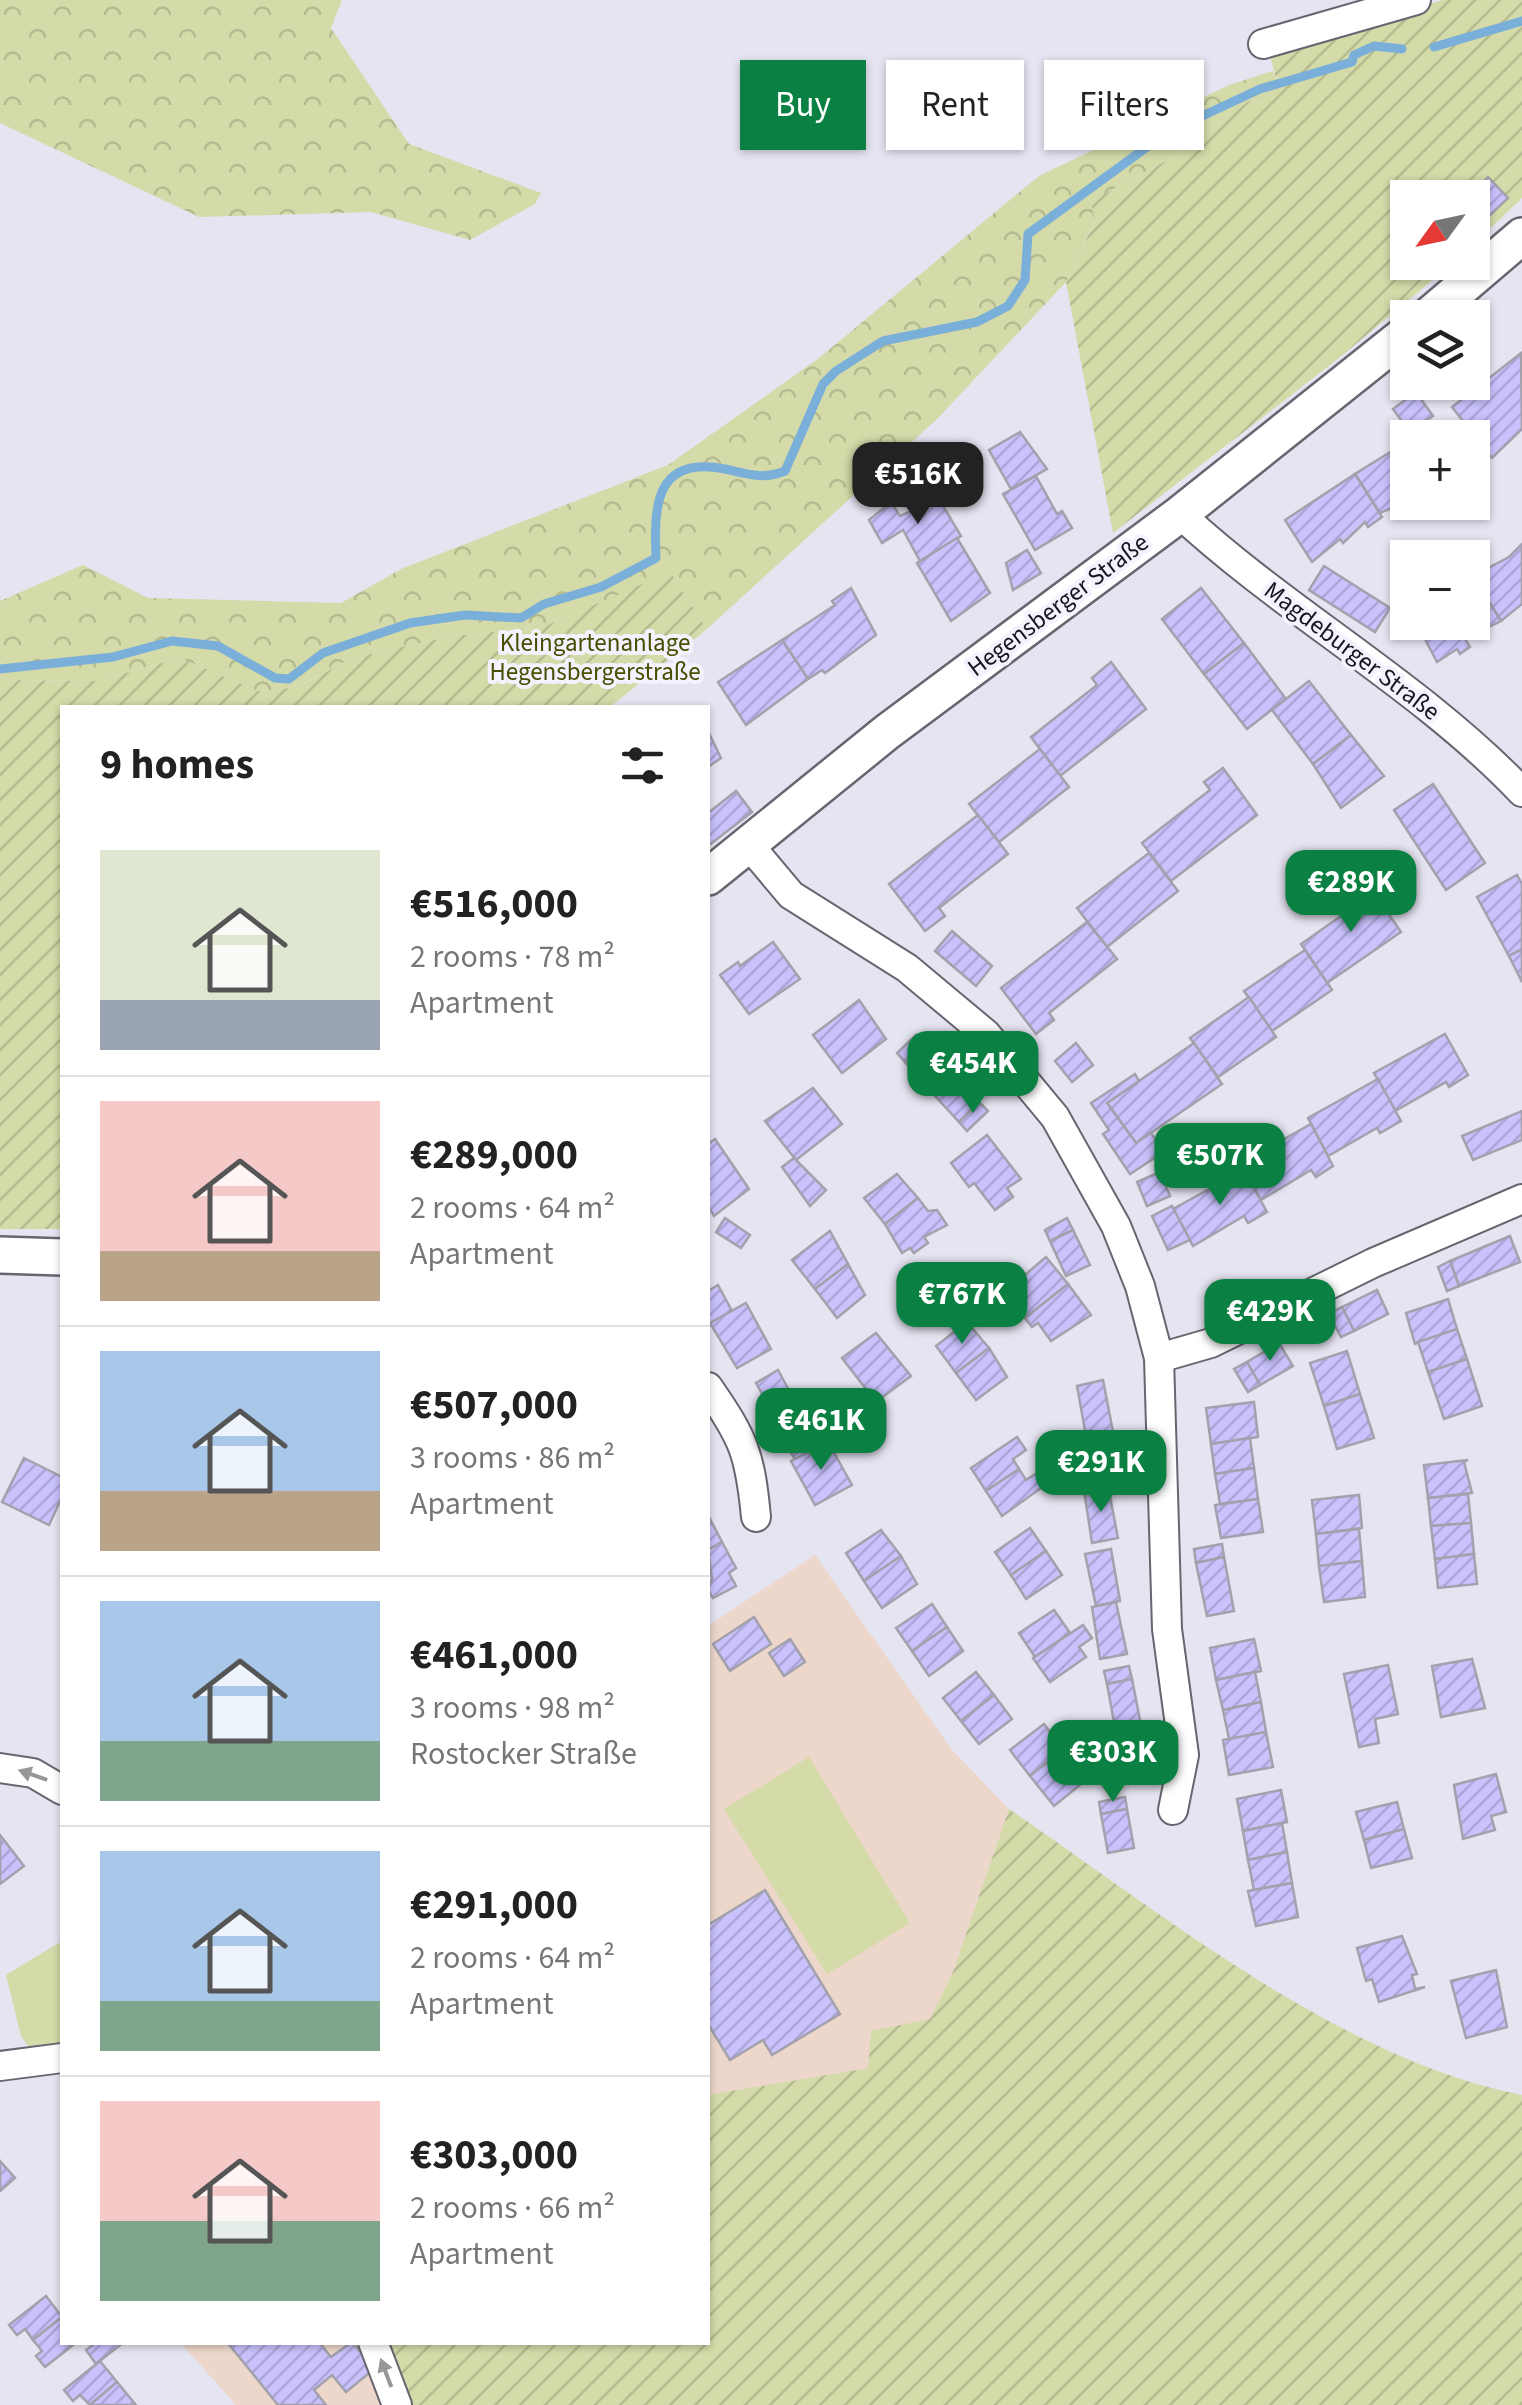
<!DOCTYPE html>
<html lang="en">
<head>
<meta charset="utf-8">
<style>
	body { margin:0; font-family:"Source Sans 3",sans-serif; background:#f6f6f6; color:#222; height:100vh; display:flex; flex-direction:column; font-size:38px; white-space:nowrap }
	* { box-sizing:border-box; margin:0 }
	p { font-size:32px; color:#767676 }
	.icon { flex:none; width:55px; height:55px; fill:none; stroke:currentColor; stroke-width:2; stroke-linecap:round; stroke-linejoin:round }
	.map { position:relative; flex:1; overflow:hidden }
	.panel { position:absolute; left:60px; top:705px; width:650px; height:1640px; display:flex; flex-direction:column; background:#fff; border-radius:0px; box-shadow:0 2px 8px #0004 }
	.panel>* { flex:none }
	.banner { position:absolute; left:740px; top:60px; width:630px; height:90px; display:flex; gap:20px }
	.needle { width:65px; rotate:237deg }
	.fabs { position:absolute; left:1390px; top:180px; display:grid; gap:20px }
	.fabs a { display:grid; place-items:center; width:100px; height:100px; border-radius:0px; background:#fff; box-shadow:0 2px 8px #0004; font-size:50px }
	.price { position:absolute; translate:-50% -85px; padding:0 22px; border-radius:20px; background:#0b8043; color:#fff; font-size:32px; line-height:65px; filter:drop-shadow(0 2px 5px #0008) }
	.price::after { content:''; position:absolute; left:50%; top:60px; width:30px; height:22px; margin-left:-15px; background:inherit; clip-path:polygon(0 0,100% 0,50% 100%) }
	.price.current { background:#222; color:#fff }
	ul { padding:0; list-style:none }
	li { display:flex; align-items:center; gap:30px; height:250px; padding:0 40px }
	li+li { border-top:2px solid #e0e0e0 }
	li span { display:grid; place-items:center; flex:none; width:280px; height:200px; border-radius:0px; color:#555 }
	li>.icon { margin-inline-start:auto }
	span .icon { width:120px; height:120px; fill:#fffc; stroke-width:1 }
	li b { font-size:42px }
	h2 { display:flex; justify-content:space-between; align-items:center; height:120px; padding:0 40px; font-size:42px }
	.pill { padding:0 35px; border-radius:0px; background:#fff; box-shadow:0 2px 8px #0004; font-size:35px; line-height:90px }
	.pill.current { background:#0b8043; color:#fff }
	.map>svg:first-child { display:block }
	.education { fill:#edd7ca }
	.forest { fill:url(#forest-crowns) }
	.park { fill:#d4daa8 }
	.garden { fill:url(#garden-furrows) }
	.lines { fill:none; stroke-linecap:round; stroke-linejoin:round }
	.stream { stroke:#7aafd9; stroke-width:9 }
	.building { fill:url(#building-hatch); stroke:#a2a1ac; stroke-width:2.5 }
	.minor-casing { stroke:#676670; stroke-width:32 }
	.tertiary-casing { stroke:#676670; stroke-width:40 }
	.minor { stroke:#fff; stroke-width:28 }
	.tertiary { stroke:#fff; stroke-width:35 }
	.oneway { fill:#979798 }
	.labels { text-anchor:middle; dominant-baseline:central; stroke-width:8; stroke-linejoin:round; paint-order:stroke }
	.street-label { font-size:25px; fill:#17171b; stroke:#f3f2fe }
	.park-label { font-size:25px; fill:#4a4e02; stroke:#f3f2fe }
</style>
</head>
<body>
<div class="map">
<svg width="1522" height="2405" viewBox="0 0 1522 2405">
	<defs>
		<pattern id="forest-crowns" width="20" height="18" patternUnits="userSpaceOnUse" patternTransform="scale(2.5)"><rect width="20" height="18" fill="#d4daa8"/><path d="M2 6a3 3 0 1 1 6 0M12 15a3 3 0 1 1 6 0" fill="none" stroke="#b5ba90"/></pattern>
		<pattern id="garden-furrows" width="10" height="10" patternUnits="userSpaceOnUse" patternTransform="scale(2.5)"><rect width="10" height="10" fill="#d4daa8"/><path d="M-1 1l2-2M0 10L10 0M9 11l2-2" fill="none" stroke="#b5ba90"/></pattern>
		<pattern id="building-hatch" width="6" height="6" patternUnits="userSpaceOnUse" patternTransform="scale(2.5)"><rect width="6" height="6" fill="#c9c2fd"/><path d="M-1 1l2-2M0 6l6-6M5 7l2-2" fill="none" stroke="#aca6d8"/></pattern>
	</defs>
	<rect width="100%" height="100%" fill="#e5e4f1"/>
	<g class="education">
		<path d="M815,1555L952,1750L1009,1809L953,1972L930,2020L871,2031L868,2068L710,2095L708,1626Z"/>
		<path d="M181,2343H366L389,2405H236Z"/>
	</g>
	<g class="forest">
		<path d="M0,0H342L331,28L409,144L541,193L535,204L470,240L371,212L199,217L0,123Z"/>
		<path d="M1273,71L1280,91L1249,101L1177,155L1091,201L1095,220L1066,282L938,418L707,629L670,573L543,627L452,636L352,658L304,684L284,689L258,691L180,658L97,681L0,680V601L83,565L148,598L341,603L401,569L668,465L819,358L1039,176L1229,85Z"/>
	</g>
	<g class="park">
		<path d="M809,1757L910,1923L827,1974L724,1809Z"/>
		<path d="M62,1941V2045L30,2049L21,2036L6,1975Z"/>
	</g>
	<g class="garden">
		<path d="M1443,0H1522V198L1473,245L1472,198H1408V262L1453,263L1339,358L1113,533L1066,282L1095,221L1091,201L1177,155L1249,101L1279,91L1269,51Z"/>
		<path d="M670,572L707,629L610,707L62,708V1229H0V680L97,681L180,658L258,691L284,689L304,684L352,658L452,636L543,627Z"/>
		<path d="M1009,1809C1160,1912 1341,2060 1522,2095V2405H406L384,2343L708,2342V2095L868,2068L871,2031L930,2019L953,1972Z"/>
	</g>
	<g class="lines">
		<g class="stream">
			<path d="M1434,47L1522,21"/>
			<path d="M0,669L113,657L172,641L218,646L275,678L289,679L323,653L410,623L465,615L521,618L544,604L601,587L656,558C654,508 654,455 725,469C747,474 763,480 785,471L823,384L836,371L883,341L977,322L1008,306L1025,280L1028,234L1166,133L1260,89L1352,62L1354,55L1374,46L1402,49"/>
		</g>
	</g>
	<g class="building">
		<path d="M1488,177L1508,198L1485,220L1472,207V198H1467Z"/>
		<path d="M1521,353L1522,429L1492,458L1452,407Z"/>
		<path d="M1416,392L1433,416L1410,432L1393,409Z"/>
		<path d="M1020,432L1047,469L1011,489L989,450Z"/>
		<path d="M1408,441V501L1380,513L1355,474Z"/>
		<path d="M1355,474L1382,517L1368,527L1365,522L1343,543L1340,539L1312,562L1285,520Z"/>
		<path d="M1036,476L1057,514L1062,511L1072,528L1035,550L1003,494Z"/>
		<path d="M939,499L961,536L920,561L903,530L882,543L869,520L891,502L900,516Z"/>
		<path d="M957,538L990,593L951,621L917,563Z"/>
		<path d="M1522,544V604L1501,621L1473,576L1509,557Z"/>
		<path d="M1027,550L1041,573L1013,590L1006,563Z"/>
		<path d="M1324,566L1390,608L1375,632L1309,590Z"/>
		<path d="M1473,576L1501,621L1465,639L1470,647L1460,654L1457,649L1437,662L1416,622H1472Z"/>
		<path d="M851,588L876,635L825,673L822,670L808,679L782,640L835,605L832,601Z"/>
		<path d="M1201,588L1244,643L1204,674L1162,619Z"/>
		<path d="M782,640L808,679L746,725L718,682Z"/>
		<path d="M1244,643L1286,699L1247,729L1204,674Z"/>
		<path d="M1111,662L1146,709L1060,776L1031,737L1097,685L1092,678Z"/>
		<path d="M1309,681L1351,735L1313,764L1272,710Z"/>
		<path d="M708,731L721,758L708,767Z"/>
		<path d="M1351,735L1384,776L1341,808L1313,764Z"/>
		<path d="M1040,749L1069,787L999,842L969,804Z"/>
		<path d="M1223,768L1257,815L1171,881L1142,843L1210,790L1204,782Z"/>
		<path d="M1433,784L1485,863L1446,890L1394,810Z"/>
		<path d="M736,791L752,812L708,846V813Z"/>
		<path d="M978,815L1008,854L939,908L945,916L925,931L889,884Z"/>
		<path d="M1149,853L1178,891L1107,947L1077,908Z"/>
		<path d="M1517,875L1522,884V949L1509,956L1477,897Z"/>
		<path d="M1368,884L1401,932L1327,983L1301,944L1354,907L1348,897Z"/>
		<path d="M1087,922L1117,959L1049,1013L1054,1020L1036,1034L1001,988Z"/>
		<path d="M952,931L992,966L976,986L935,951Z"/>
		<path d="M773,942L800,979L749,1014L720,975L738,962L740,966Z"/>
		<path d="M1522,949V982L1509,956Z"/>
		<path d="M1305,950L1332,990L1272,1031L1244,991Z"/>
		<path d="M1249,997L1276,1037L1218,1077L1190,1038Z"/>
		<path d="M859,1000L886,1039L842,1073L813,1035Z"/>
		<path d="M1445,1034L1468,1075L1449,1087L1446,1082L1395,1111L1374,1073Z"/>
		<path d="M916,1035L925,1043L905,1062L897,1053Z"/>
		<path d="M925,1043L935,1054L914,1073L905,1062Z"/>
		<path d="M1076,1043L1093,1065L1072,1082L1055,1061Z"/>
		<path d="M1194,1043L1222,1084L1136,1143L1107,1103Z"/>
		<path d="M935,1054L979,1102L959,1122L914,1073Z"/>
		<path d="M1135,1074L1139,1081L1107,1103L1136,1143L1151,1133L1164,1152L1130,1174L1103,1134L1109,1130L1091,1103Z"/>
		<path d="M1378,1079L1401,1121L1380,1133L1377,1128L1328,1156L1308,1118Z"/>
		<path d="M813,1088L842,1124L796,1160L765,1121Z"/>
		<path d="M979,1102L988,1111L967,1131L959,1122Z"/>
		<path d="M1522,1111V1140L1473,1160L1462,1136Z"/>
		<path d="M1311,1124L1333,1166L1316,1177L1311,1170L1261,1200L1241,1163Z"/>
		<path d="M987,1135L1021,1179L1007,1188L1013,1197L995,1210L974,1183L969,1187L951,1163Z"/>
		<path d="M715,1139L749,1189L714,1216L708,1206V1144Z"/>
		<path d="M794,1158L826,1190L810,1206L782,1167Z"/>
		<path d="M1244,1170L1267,1212L1248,1223L1244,1216L1193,1246L1173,1209Z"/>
		<path d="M1160,1172L1170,1196L1147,1206L1137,1182Z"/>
		<path d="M897,1174L918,1198L885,1224L864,1198Z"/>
		<path d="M918,1198L928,1211L937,1210L947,1225L924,1237L928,1243L914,1253L910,1248L902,1253L885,1224Z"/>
		<path d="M1172,1206L1190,1240L1168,1250L1152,1216Z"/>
		<path d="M725,1218L750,1235L741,1248L716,1232Z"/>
		<path d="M1067,1218L1073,1230L1050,1241L1045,1230Z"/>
		<path d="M1073,1230L1090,1265L1066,1276L1050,1241Z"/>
		<path d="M830,1231L848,1264L815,1289L792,1260Z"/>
		<path d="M1510,1236L1520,1262L1459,1286L1450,1261Z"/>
		<path d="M1046,1257L1068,1284L1025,1318L1006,1291Z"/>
		<path d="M1450,1261L1459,1286L1447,1291L1438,1267Z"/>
		<path d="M848,1264L865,1295L837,1318L815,1289Z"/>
		<path d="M1068,1284L1091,1315L1051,1341L1038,1323L1032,1327L1025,1318Z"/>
		<path d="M718,1285L732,1311L708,1325V1291Z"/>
		<path d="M1377,1290L1388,1314L1354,1331L1342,1307Z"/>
		<path d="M1448,1299L1457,1329L1415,1344L1406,1313Z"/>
		<path d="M746,1303L771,1349L737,1368L710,1323Z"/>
		<path d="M1342,1307L1354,1331L1341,1337L1329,1314Z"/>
		<path d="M967,1322L989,1348L956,1373L936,1346Z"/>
		<path d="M1457,1329L1467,1359L1428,1372L1418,1342Z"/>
		<path d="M876,1333L911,1376L876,1402L842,1358Z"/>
		<path d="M1279,1343L1293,1366L1260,1385L1247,1362Z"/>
		<path d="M989,1348L1007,1377L976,1400L956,1373Z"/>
		<path d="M1347,1351L1360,1394L1324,1406L1310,1363Z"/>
		<path d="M1467,1359L1482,1406L1444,1419L1428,1372Z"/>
		<path d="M1247,1362L1260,1385L1248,1392L1234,1369Z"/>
		<path d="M778,1370L791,1394L769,1406L756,1383Z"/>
		<path d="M1103,1380L1113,1432L1086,1436L1077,1386Z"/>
		<path d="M1360,1394L1374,1438L1337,1449L1324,1406Z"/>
		<path d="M807,1395L837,1437L795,1460L771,1414Z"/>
		<path d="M1254,1402L1258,1437L1211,1444L1206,1408Z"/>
		<path d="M1105,1433L1115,1484L1089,1489L1080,1438Z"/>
		<path d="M1017,1437L1026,1450L1013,1459L1019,1469L986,1491L971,1468Z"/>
		<path d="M1250,1438L1254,1468L1215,1474L1211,1444Z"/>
		<path d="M828,1442L852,1485L815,1505L791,1461Z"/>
		<path d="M24,1458L62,1477V1497L49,1525L2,1502Z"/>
		<path d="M1468,1460L1464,1462L1472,1493L1428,1498L1424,1465Z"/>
		<path d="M1254,1468L1258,1499L1220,1504L1215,1474Z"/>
		<path d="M1019,1469L1026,1480L1040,1471L1048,1483L1002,1516L986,1491Z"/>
		<path d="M1108,1486L1118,1538L1092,1543L1084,1490Z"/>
		<path d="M1468,1494L1471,1523L1431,1526L1428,1498Z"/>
		<path d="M1359,1495L1362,1528L1316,1534L1312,1500Z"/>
		<path d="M1258,1499L1263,1532L1221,1538L1215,1505Z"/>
		<path d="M708,1515L722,1542L708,1550Z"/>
		<path d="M1471,1523L1474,1554L1435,1559L1431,1526Z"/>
		<path d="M1030,1528L1046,1551L1011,1575L995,1552Z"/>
		<path d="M1359,1529L1362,1561L1319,1566L1316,1534Z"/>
		<path d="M881,1530L901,1556L864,1581L846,1553Z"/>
		<path d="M722,1542L736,1568L729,1573L736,1586L713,1598L708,1590L712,1579L708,1550Z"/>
		<path d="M1222,1544L1224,1557L1196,1563L1194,1549Z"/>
		<path d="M1111,1549L1120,1601L1096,1606L1085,1554Z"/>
		<path d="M1046,1551L1062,1575L1026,1599L1011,1575Z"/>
		<path d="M1474,1554L1477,1584L1438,1588L1435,1559Z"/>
		<path d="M901,1556L917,1584L882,1608L864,1581Z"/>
		<path d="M1224,1557L1234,1611L1207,1616L1196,1563Z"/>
		<path d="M1362,1561L1365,1597L1324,1602L1319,1566Z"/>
		<path d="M1116,1602L1127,1654L1100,1659L1092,1607Z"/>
		<path d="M932,1604L947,1627L912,1651L896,1628Z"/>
		<path d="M1054,1610L1070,1633L1035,1657L1019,1633Z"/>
		<path d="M754,1617L771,1644L730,1671L713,1644Z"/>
		<path d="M1083,1625L1092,1638L1079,1647L1086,1657L1050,1682L1033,1658Z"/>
		<path d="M947,1627L963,1651L929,1676L912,1651Z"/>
		<path d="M790,1639L805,1662L784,1676L769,1653Z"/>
		<path d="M1254,1639L1261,1671L1216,1680L1210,1648Z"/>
		<path d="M1472,1659L1485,1708L1441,1717L1432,1666Z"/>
		<path d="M1388,1665L1398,1714L1375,1719L1379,1743L1359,1747L1344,1674Z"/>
		<path d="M1129,1666L1132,1679L1107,1684L1104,1671Z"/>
		<path d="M976,1672L994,1695L961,1721L943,1698Z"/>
		<path d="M1255,1672L1261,1702L1223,1710L1216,1680Z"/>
		<path d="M1132,1679L1147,1756L1121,1760L1107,1684Z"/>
		<path d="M994,1695L1012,1719L979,1744L961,1721Z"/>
		<path d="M1261,1702L1266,1732L1229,1739L1223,1710Z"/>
		<path d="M1044,1724L1063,1750L1030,1776L1010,1750Z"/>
		<path d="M1266,1732L1273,1767L1229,1775L1223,1740Z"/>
		<path d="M1063,1750L1086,1780L1054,1806L1030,1776Z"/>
		<path d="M1147,1756L1149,1770L1123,1774L1121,1760Z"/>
		<path d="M1496,1774L1506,1812L1491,1816L1495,1830L1463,1839L1454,1785Z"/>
		<path d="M1281,1790L1287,1822L1243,1831L1237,1799Z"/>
		<path d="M1125,1797L1127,1809L1101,1814L1099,1802Z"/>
		<path d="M1397,1802L1404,1829L1364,1840L1356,1812Z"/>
		<path d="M1127,1809L1134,1848L1108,1853L1101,1814Z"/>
		<path d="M1282,1823L1287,1852L1248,1860L1243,1831Z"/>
		<path d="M1404,1829L1412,1858L1371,1868L1364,1840Z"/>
		<path d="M0,1835L24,1866L0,1884Z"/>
		<path d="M1287,1852L1292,1883L1254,1890L1248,1860Z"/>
		<path d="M1292,1883L1298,1917L1256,1926L1248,1891Z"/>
		<path d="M765,1890L840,2014L772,2055L763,2040L730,2060L708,2024V1925Z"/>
		<path d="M1402,1936L1417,1974L1412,1975L1415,1989L1425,1987L1379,2002L1372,1979L1366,1981L1357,1948Z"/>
		<path d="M1496,1970L1507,2027L1466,2038L1451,1981Z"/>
		<path d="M0,2161L15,2178L0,2191Z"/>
		<path d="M46,2296L62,2317L33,2340L25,2329L17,2335L9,2325Z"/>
		<path d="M62,2317V2342H77L45,2367L36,2356L42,2351L33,2340Z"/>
		<path d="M97,2342H124L96,2364L86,2350Z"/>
		<path d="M227,2342H319L331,2357L352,2342L374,2369L346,2392L332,2375L314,2390L326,2405H278Z"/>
		<path d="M100,2361L117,2382L90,2405L80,2395L73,2401L64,2390Z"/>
		<path d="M117,2382L136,2405H90Z"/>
	</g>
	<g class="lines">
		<defs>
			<g id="minor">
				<path d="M1263,44L1416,0"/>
				<path d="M1180,514C1288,614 1420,685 1522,792"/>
				<path d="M749,845L791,895L907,968L986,1034L1055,1117L1116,1226L1140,1286L1159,1358L1167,1629L1184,1755L1173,1810"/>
				<path d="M1159,1358L1211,1343L1373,1263L1522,1199"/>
				<path d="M708,1387C744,1439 750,1454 756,1517"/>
				<path d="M0,1768L33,1773L62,1790"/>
				<path d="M0,2066L62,2058"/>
				<path d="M373,2342L397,2405"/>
			</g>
			<g id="tertiary">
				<path d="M1426,318L1522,236"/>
				<path d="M708,877L887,732L1180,514L1408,332"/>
				<path d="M0,1255L62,1257"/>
			</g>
		</defs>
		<use href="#minor" class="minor-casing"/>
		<use href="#tertiary" class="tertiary-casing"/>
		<use href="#minor" class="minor"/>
		<use href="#tertiary" class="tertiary"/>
	</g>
	<defs><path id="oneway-solid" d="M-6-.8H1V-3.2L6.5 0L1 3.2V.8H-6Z" transform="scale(2.5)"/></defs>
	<g class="oneway">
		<use href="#oneway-solid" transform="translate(33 1775) rotate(-161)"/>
		<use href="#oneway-solid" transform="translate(386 2373) rotate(-111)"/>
	</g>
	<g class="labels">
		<g class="street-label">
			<text transform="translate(1058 605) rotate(-37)">Hegensberger Straße</text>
			<text transform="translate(1352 651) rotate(37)">Magdeburger Straße</text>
		</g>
		<g class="park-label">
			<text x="595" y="643">Kleingartenanlage<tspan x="595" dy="29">Hegensbergerstraße</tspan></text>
		</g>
	</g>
</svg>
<div class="fabs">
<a><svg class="needle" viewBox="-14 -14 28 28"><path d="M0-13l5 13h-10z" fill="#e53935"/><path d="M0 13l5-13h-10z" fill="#767676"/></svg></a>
<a><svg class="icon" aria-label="layers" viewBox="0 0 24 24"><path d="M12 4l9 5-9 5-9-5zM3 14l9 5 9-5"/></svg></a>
<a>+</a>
<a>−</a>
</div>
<b class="price current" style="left:918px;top:527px">€516K</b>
<b class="price" style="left:1351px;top:935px">€289K</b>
<b class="price" style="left:973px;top:1116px">€454K</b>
<b class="price" style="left:1220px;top:1208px">€507K</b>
<b class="price" style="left:962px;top:1347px">€767K</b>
<b class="price" style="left:1270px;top:1364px">€429K</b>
<b class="price" style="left:821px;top:1473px">€461K</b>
<b class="price" style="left:1101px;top:1515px">€291K</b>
<b class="price" style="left:1113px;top:1805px">€303K</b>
<div class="banner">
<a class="pill current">Buy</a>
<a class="pill">Rent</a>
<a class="pill">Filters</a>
</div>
<section class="panel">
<h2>9 homes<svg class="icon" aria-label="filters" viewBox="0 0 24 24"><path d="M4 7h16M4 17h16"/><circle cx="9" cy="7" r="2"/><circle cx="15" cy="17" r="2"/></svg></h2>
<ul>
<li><span style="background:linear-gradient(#dfe7d0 75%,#9aa5b1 0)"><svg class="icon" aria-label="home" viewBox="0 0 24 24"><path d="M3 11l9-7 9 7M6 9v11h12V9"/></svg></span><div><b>€516,000</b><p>2 rooms · 78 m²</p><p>Apartment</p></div></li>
<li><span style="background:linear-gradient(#f6c9c9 75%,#b9a48a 0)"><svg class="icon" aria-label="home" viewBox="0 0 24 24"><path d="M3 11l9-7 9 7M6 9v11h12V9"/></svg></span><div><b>€289,000</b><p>2 rooms · 64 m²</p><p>Apartment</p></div></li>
<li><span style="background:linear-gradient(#a9c7e8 70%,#b9a48a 0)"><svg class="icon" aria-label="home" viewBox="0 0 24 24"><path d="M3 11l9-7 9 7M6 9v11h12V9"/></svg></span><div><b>€507,000</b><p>3 rooms · 86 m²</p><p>Apartment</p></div></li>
<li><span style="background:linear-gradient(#a9c7e8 70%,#7fa58c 0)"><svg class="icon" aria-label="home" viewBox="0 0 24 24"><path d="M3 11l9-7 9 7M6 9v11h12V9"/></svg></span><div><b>€461,000</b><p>3 rooms · 98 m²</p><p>Rostocker Straße</p></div></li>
<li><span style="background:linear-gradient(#a9c7e8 75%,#7fa58c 0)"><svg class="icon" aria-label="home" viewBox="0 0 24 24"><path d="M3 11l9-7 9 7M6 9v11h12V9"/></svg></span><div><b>€291,000</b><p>2 rooms · 64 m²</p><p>Apartment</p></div></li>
<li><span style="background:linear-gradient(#f6c9c9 60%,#7fa58c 0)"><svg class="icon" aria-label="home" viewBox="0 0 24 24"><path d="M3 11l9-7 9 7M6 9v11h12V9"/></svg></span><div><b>€303,000</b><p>2 rooms · 66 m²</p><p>Apartment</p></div></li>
</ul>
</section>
</div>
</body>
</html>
